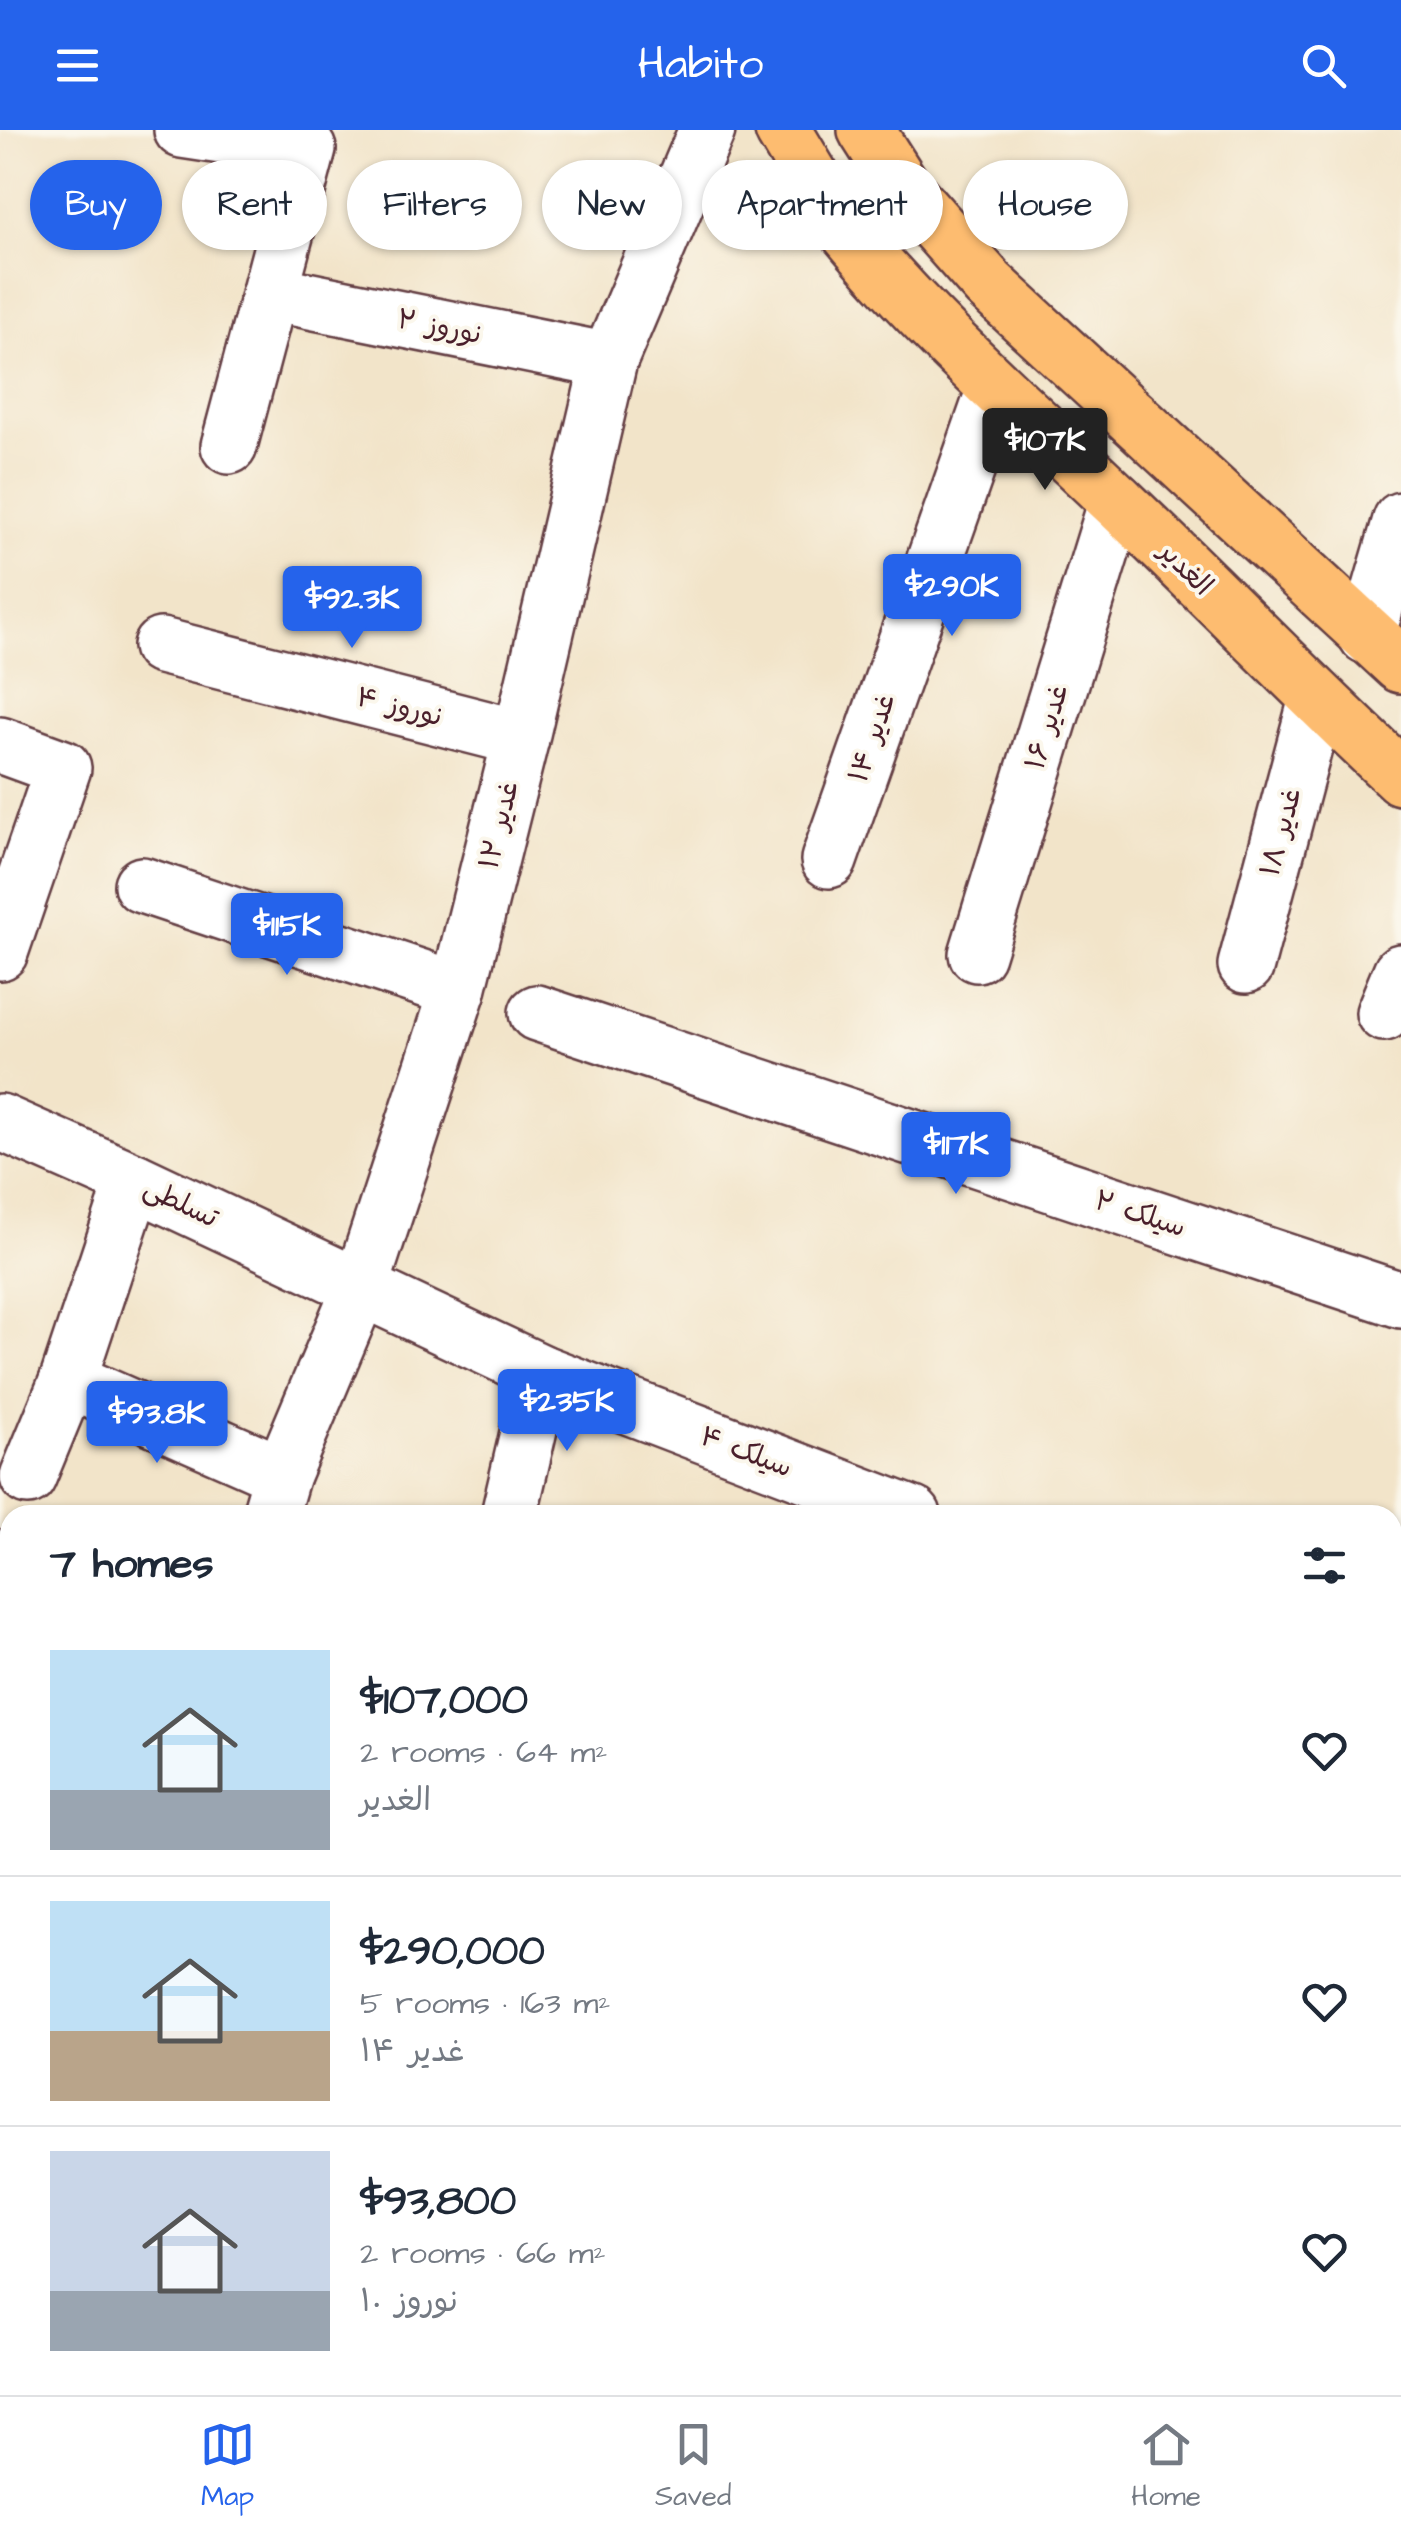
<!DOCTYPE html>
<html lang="en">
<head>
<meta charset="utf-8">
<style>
	body { margin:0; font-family:"Architects Daughter","Playpen Sans Arabic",sans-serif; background:#f2f2f3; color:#1f2937; height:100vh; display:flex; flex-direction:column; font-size:38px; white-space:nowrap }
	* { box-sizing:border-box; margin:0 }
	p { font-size:32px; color:#747a83 }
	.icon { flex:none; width:55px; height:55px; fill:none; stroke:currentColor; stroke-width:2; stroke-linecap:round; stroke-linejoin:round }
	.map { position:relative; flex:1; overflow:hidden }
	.drawer { position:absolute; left:0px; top:1375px; width:1402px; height:890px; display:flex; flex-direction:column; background:#fff; border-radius:30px 30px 0 0; box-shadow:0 2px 8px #0004 }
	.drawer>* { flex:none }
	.top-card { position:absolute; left:30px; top:30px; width:1342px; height:90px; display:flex; gap:20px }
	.price { position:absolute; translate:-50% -85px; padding:0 22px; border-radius:10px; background:#2563eb; color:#fff; font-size:32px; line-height:65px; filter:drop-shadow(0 2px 5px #0008) }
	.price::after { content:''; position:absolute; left:50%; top:60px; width:30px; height:22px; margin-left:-15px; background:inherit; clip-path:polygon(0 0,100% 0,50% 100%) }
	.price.selected { background:#222; color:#fff }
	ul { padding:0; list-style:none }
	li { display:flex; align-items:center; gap:30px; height:250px; padding:0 50px }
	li+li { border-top:2px solid #e0e1e3 }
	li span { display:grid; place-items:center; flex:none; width:280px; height:200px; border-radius:0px; color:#555 }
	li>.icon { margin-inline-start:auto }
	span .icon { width:120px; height:120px; fill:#fffc; stroke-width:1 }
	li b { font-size:42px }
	h2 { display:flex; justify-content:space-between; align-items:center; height:120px; padding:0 50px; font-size:42px }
	.pill { padding:0 35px; border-radius:45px; background:#fff; box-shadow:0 2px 8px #0004; font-size:35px; line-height:90px }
	.pill.selected { background:#2563eb; color:#fff }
	header { display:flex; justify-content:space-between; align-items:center; height:130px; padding:0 50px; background:#2563eb; color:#fff; font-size:45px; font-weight:600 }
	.tabs { display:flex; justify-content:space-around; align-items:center; height:140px; border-top:2px solid #e0e1e3; background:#fff; font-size:28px; color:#747a83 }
	.tabs a { display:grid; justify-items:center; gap:5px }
	.tabs .selected { color:#2563eb }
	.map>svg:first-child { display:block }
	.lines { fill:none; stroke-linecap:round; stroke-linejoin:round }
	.minor-casing { stroke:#633d43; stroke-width:60 }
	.major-casing { stroke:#633d43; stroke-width:60 }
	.minor { stroke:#fff; stroke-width:55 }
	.major { stroke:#fdbc6f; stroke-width:55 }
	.labels { text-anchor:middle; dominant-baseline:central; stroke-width:8; stroke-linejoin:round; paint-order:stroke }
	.street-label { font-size:28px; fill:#4a1f2b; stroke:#fbf7ec }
</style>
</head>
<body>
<header><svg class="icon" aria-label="menu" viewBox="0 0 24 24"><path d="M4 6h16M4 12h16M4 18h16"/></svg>Habito<svg class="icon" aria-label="search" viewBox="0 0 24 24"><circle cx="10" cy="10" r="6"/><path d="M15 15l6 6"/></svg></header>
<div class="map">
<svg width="1401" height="2265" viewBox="0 0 1401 2265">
	<rect width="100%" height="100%" fill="#fbf7ec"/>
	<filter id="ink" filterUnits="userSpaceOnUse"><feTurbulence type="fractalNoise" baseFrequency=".01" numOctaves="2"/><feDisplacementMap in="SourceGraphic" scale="20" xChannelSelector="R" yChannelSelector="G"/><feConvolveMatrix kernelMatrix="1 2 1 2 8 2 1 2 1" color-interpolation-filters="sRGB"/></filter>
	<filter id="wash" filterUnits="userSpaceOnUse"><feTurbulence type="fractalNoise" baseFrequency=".0048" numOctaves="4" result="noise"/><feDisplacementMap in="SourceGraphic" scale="40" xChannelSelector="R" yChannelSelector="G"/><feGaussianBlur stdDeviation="2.25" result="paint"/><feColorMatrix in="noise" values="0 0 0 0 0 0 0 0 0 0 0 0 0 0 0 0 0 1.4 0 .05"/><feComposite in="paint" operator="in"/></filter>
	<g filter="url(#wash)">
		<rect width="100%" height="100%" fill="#f2e4c9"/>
	</g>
	<g filter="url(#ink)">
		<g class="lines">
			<defs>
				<g id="minor">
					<path d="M182,0L308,19L229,316"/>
					<path d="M271,163L609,231"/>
					<path d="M1367,506L1401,390"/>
					<path d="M161,516L521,608"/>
					<path d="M0,615L63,638L0,822"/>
					<path d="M829,730L995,259"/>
					<path d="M142,755L458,860"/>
					<path d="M977,824L1117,371"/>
					<path d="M1246,835L1317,569"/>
					<path d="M537,883L1401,1170"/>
					<path d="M1384,883L1401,842"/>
					<path d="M0,992L134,1051L542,1243L913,1385"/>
					<path d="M68,1250L282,1344"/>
					<path d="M28,1347L68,1250L134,1051"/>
					<path d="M270,1385L282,1344L360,1159L458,860L521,608L609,231L707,0"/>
					<path d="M509,1385L542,1243"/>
					<path d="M0,1428L10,1432"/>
					<path d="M1392,1564L1401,1567"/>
					<path d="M1392,1903L1401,1909"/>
					<path d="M0,2013L10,2016"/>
					<path d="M0,2179L10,2152"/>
					<path d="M0,2261L12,2265"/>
					<path d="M409,2265L411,2255"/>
				</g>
				<g id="major">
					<path d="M783,0C804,34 824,72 849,103C930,201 1025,283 1117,371C1213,462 1304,557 1401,647"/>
					<path d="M866,0L903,58L989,155L1401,535"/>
					<path d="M1392,1736L1401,1726"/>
					<path d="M962,2265L970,2255"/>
				</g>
			</defs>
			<use href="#minor" class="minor-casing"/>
			<use href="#major" class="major-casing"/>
			<use href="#minor" class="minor"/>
			<use href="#major" class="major"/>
		</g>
	</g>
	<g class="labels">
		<g class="street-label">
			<text transform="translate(440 197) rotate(11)">نوروز ۲</text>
			<text transform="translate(1186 439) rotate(45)">الغدیر</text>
			<text transform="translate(400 577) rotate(14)">نوروز ۴</text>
			<text transform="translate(1047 597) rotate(-73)">غدیر ۱۶</text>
			<text transform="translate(872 608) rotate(-71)">غدیر ۱۴</text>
			<text transform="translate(499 695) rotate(-76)">غدیر ۱۲</text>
			<text transform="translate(1281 702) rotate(-75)">غدیر ۱۸</text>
			<text transform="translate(181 1073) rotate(26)">تسلطی</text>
			<text transform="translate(1140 1084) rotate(18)">سیلک ۲</text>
			<text transform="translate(746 1322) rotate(21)">سیلک ۴</text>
		</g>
	</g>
</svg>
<b class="price selected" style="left:1045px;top:363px">$107K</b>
<b class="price" style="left:952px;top:509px">$290K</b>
<b class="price" style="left:352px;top:521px">$92.3K</b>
<b class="price" style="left:287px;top:848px">$115K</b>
<b class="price" style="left:956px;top:1067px">$117K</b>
<b class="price" style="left:567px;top:1324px">$235K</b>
<b class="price" style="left:157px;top:1336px">$93.8K</b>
<div class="top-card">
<a class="pill selected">Buy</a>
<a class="pill">Rent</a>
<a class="pill">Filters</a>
<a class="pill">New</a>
<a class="pill">Apartment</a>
<a class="pill">House</a>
</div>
<section class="drawer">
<h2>7 homes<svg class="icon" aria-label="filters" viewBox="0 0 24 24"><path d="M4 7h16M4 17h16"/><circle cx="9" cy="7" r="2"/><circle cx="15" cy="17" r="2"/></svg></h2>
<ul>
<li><span style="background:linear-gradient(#bfe0f5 70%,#9aa5b1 0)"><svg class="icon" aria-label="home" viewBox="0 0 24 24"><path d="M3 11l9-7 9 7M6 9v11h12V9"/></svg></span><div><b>$107,000</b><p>2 rooms · 64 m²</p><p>الغدیر</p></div><svg class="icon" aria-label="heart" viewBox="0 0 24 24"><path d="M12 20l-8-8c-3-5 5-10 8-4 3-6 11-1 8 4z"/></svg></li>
<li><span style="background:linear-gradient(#bfe0f5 65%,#b9a48a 0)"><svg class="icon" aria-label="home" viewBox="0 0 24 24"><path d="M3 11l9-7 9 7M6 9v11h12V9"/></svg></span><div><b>$290,000</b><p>5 rooms · 163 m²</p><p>غدیر ۱۴</p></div><svg class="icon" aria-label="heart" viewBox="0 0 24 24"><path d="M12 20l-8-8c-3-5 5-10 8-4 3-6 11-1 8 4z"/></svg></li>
<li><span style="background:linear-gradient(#c9d6e8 70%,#9aa5b1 0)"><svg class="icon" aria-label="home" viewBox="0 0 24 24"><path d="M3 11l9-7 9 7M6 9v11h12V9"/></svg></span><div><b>$93,800</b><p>2 rooms · 66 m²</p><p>نوروز ۱۰</p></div><svg class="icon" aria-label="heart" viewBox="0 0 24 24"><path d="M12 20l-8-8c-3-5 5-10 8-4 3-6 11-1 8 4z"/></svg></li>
</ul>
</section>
</div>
<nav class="tabs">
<a class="selected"><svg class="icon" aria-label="map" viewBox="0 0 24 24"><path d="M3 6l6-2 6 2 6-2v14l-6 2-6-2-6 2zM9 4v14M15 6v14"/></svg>Map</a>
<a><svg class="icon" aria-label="saved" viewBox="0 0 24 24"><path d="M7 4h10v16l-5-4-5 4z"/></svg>Saved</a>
<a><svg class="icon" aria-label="home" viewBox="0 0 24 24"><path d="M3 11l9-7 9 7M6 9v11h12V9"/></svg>Home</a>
</nav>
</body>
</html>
